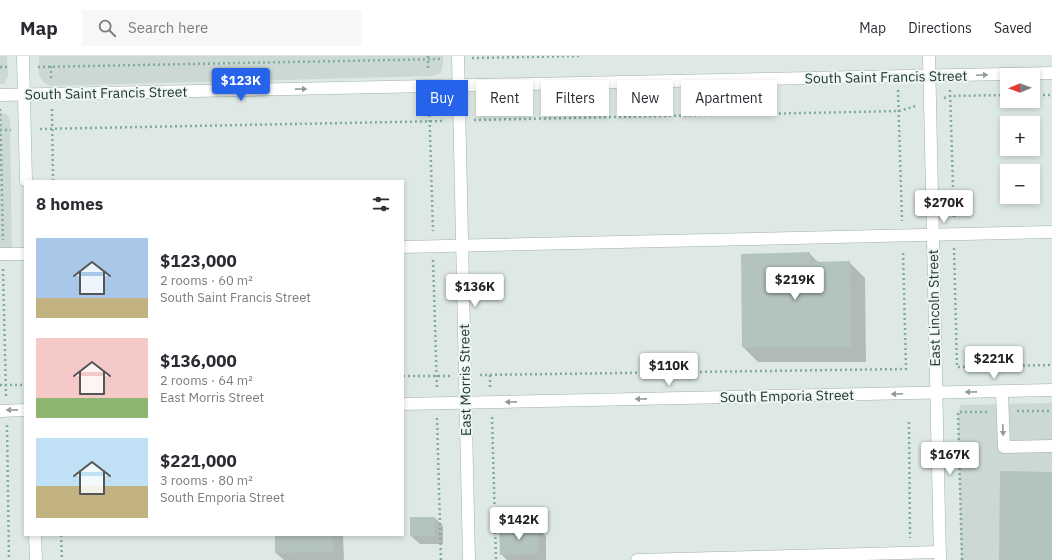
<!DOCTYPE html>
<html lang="en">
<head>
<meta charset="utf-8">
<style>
	body { margin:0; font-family:"IBM Plex Sans",sans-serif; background:#f7f7f7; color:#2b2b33; height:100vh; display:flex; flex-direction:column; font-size:15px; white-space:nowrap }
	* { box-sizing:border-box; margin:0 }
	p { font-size:13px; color:#7c7c81 }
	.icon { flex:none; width:22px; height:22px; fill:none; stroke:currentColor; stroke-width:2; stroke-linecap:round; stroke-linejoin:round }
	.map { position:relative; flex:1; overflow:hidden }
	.sheet { position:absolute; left:24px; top:124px; width:380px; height:356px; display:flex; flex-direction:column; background:#fff; border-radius:0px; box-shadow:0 2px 6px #0003 }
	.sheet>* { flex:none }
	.banner { position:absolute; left:416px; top:24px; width:380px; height:36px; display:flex; gap:8px }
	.needle { width:26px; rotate:269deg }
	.fabs { position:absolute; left:1000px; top:12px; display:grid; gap:8px }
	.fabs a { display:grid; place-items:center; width:40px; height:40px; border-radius:0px; background:#fff; box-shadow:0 2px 6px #0003; font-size:20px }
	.price { position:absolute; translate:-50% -34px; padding:0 9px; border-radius:4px; background:#fff; color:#222; font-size:13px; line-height:26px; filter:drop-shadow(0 1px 2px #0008) }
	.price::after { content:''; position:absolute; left:50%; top:24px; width:12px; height:9px; margin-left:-6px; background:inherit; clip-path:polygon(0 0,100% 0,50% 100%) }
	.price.active { background:#2563eb; color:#fff }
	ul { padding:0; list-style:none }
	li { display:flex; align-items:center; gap:12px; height:100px; padding:0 12px }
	li span { display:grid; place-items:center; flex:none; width:112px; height:80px; border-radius:0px; color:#555 }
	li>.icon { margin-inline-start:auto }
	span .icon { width:48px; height:48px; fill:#fffc; stroke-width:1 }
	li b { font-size:17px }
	h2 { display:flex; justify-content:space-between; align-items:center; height:48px; padding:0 12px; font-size:17px }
	.chip { padding:0 14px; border-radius:0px; background:#fff; box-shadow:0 2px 6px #0003; font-size:14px; line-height:36px }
	.chip.active { background:#2563eb; color:#fff }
	header { display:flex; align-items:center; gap:24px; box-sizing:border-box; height:56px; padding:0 20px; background:#fff; border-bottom:1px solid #e1e1e2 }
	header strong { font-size:19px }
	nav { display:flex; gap:22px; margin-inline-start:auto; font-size:14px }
	.search { width:280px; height:36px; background:#f7f7f7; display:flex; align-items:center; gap:10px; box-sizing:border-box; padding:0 14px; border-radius:0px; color:#7c7c81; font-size:15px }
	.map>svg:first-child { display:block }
	.built { fill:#ccd8d4 }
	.shadow { fill:#0003 }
	.building { fill:#b3c3be }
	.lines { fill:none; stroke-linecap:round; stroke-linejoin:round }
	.minor-casing { stroke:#a1b0ac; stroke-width:13 }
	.path { stroke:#7faba2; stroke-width:2.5; stroke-dasharray:2 3; stroke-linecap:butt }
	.minor { stroke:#fff; stroke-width:12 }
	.oneway { fill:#909b9a }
	.labels { text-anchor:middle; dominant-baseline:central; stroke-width:4; stroke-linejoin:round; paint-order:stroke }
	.street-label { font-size:14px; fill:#203734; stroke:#eef6f3 }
</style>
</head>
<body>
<header>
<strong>Map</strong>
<div class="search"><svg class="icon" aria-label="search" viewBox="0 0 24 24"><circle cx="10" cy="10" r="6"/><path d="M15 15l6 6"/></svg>Search here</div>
<nav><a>Map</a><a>Directions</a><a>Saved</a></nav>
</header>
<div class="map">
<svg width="1052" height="504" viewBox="0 0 1052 504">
	<rect width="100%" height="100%" fill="#dee9e5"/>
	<g class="built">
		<path d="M0,0H7L8,20L4,28H0Z"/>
		<path d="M39,0H443V8L441,17L433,20L50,30L44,27L39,19Z"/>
		<path d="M0,56L7,58L10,65L12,204L0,205Z"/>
		<path d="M1052,347V504H961L958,357L961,349Z"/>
	</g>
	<g class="shadow">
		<path d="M809,197L819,207L849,206L865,222L866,306H758L743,291Z"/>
		<path d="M435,462L443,470V488H420L411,480Z"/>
		<path d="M537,472L546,480V504H507L501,498Z"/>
		<path d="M276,479H343L344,504H284L276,497Z"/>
	</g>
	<g class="building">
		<path d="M810,196V206L850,205L851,291H742L741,198Z"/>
		<path d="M1000,415L1052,416V504H999Z"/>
		<rect x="410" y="461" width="25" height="19"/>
		<path d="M499,471H538V498L500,499Z"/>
		<path d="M275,479H332L333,496L275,497Z"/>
	</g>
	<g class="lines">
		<defs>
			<g id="minor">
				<path d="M23,0L26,125"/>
				<path d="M458,0L469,504"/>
				<path d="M929,0L940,504"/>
				<path d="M0,39L1052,17"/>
				<path d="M403,191L1052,176"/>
				<path d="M0,198H25"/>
				<path d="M1002,336L1004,391L1052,390"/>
				<path d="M403,348L1052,334"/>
				<path d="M0,355L25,354"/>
				<path d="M35,479L36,504"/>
				<path d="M637,504L940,496"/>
			</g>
		</defs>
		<use href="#minor" class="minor-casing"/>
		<g class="path">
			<path d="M428,0V15"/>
			<path d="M472,2L581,0"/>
			<path d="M51,10V24"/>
			<path d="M0,11H9"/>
			<path d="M38,11L443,3"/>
			<path d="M898,34L902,165"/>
			<path d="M950,34L954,163"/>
			<path d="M1033,39H1052"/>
			<path d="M944,42L950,40L1007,39"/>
			<path d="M429,44L433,175"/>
			<path d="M0,53L3,184"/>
			<path d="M52,53L53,125"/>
			<path d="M474,64L899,55L916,50"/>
			<path d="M40,73L445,65"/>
			<path d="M0,74H11"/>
			<path d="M954,192L957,311L1052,309"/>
			<path d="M433,204L437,333"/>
			<path d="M3,213L6,340"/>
			<path d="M480,319L906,313L903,194"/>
			<path d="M490,319V332"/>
			<path d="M403,320H451"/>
			<path d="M0,329H25"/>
			<path d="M1017,355H1052"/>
			<path d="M492,361L496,504"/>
			<path d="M437,362L441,504"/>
			<path d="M909,366L910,482"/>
			<path d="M7,369L9,504"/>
			<path d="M61,479L62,504"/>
			<path d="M962,504L958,356H988"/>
		</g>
		<use href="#minor" class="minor"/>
	</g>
	<defs><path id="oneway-solid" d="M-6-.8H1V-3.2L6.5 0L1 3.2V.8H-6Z"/></defs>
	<g class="oneway">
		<use href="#oneway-solid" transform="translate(982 19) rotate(-2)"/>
		<use href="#oneway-solid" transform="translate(301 33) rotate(-1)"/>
		<use href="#oneway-solid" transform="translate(971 336) rotate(179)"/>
		<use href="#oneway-solid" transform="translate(897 338) rotate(178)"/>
		<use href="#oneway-solid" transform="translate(641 343) rotate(179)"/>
		<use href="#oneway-solid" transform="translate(511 346) rotate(179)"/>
		<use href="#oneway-solid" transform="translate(12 354) rotate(179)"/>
		<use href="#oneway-solid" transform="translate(1003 374) rotate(88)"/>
	</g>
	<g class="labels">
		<g class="street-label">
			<text transform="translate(886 21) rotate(-1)">South Saint Francis Street</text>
			<text transform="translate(106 37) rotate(-1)">South Saint Francis Street</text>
			<text transform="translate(934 252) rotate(-91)">East Lincoln Street</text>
			<text transform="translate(465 324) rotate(-91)">East Morris Street</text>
			<text transform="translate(787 340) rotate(-1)">South Emporia Street</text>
		</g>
	</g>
</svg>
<div class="fabs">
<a><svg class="needle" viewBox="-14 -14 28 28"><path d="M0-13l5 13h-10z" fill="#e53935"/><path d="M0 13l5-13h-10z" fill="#7c7c81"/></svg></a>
<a>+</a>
<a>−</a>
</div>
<b class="price active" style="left:241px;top:46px">$123K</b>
<b class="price" style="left:944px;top:168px">$270K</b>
<b class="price" style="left:795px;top:245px">$219K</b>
<b class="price" style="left:475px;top:252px">$136K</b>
<b class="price" style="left:994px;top:324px">$221K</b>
<b class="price" style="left:669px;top:331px">$110K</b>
<b class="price" style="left:950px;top:420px">$167K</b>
<b class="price" style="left:519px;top:485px">$142K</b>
<div class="banner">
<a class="chip active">Buy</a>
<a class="chip">Rent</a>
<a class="chip">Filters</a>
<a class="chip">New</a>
<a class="chip">Apartment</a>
</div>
<section class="sheet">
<h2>8 homes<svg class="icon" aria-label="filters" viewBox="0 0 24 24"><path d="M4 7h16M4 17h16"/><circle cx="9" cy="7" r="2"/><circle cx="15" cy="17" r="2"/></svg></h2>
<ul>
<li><span style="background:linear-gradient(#a9c7e8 75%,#c2b280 0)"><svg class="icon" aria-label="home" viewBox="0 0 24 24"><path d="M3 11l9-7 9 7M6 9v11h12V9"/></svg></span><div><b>$123,000</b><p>2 rooms · 60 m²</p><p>South Saint Francis Street</p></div></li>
<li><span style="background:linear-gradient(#f6c9c9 75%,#8fb573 0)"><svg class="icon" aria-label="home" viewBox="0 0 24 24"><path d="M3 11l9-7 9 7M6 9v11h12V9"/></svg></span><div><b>$136,000</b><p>2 rooms · 64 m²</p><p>East Morris Street</p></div></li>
<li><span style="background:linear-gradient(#bfe0f5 60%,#c2b280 0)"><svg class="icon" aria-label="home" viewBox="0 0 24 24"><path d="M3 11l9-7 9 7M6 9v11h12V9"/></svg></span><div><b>$221,000</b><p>3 rooms · 80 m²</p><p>South Emporia Street</p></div></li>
</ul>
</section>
</div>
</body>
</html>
